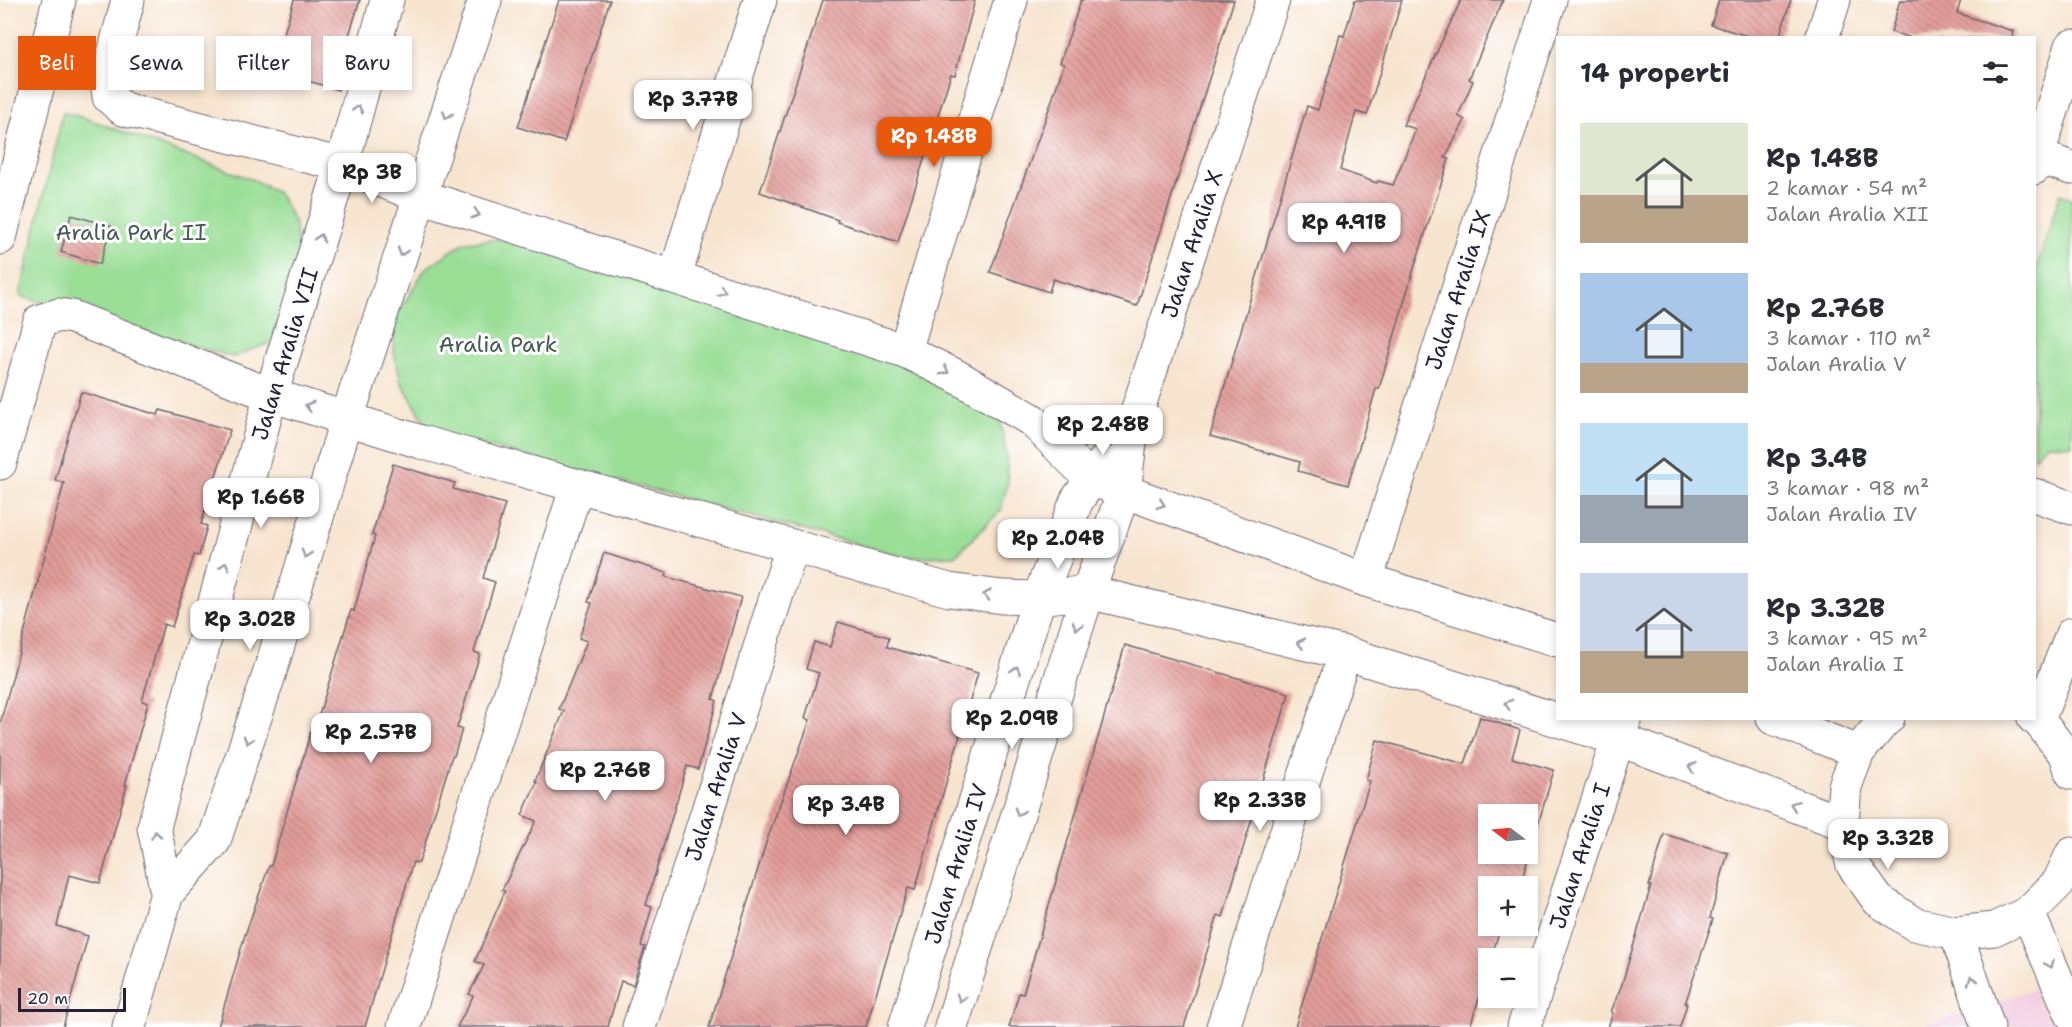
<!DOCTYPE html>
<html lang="id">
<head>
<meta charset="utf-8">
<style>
	body { margin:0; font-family:"Shantell Sans",sans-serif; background:#f7f7f7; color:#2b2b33; height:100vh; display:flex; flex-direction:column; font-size:22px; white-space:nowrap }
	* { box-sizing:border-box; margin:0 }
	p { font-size:20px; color:#7c7c81 }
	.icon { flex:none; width:33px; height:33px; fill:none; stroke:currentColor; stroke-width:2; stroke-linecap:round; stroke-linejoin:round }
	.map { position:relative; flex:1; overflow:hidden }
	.panel { position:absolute; left:1556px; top:36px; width:480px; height:684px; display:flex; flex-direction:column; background:#fff; border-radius:0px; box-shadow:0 3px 9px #0003 }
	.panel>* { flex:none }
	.hud { position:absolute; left:18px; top:36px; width:570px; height:54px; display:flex; gap:12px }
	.needle { width:39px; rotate:286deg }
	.fabs { position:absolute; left:1478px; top:804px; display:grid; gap:12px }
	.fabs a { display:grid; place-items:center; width:60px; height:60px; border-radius:0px; background:#fff; box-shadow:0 3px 9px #0003; font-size:30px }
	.scale { position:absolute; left:18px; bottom:15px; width:108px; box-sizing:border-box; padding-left:6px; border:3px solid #22223b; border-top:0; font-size:16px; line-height:21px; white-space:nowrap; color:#22223b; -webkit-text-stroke:4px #fff; paint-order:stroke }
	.price { position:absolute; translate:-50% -51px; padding:0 14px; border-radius:12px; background:#fff; color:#222; font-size:20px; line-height:39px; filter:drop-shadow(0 2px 3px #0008) }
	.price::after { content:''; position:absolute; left:50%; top:36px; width:18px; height:14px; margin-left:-9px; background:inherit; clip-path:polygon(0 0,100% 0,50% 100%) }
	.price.selected { background:#ea580c; color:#fff }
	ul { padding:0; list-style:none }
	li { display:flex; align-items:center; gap:18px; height:150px; padding:0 24px }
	li span { display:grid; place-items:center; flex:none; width:168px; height:120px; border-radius:0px; color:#555 }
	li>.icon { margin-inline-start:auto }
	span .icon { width:72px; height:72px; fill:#fffc; stroke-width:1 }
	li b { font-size:26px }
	h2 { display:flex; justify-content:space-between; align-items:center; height:72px; padding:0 24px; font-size:26px }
	.chip { padding:0 21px; border-radius:0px; background:#fff; box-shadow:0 3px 9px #0003; font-size:21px; line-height:54px }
	.chip.selected { background:#ea580c; color:#fff }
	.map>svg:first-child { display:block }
	.built { fill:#f2cfe1 }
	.green { fill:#9ade96; stroke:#5e8068; stroke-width:1.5 }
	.building { fill:url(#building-back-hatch); fill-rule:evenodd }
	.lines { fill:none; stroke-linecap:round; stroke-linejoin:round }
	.minor-casing { stroke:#6d666f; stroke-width:35 }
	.tertiary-casing { stroke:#6d666f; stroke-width:35 }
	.minor { stroke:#fff; stroke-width:33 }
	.tertiary { stroke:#fff; stroke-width:33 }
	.oneway { stroke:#9c9ca7 }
	.labels { text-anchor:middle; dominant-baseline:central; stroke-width:6; stroke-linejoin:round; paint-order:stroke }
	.park-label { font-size:22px; fill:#465a56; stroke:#fff }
	.street-label { font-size:22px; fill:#22223b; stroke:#fff }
</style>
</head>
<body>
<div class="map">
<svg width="2072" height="1027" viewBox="0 0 2072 1027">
	<defs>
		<pattern id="building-back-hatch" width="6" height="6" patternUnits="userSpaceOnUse" patternTransform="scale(1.5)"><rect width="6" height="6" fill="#e39d9a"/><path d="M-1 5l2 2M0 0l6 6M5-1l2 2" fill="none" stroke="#b8807f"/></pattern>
	</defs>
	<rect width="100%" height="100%" fill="#fff"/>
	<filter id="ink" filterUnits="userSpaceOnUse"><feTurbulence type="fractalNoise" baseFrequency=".0167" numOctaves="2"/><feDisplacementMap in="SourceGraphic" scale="12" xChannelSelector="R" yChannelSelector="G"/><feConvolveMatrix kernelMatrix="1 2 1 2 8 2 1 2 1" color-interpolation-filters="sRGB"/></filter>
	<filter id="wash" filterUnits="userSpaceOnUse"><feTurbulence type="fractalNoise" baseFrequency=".008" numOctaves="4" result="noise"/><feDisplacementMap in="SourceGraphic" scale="24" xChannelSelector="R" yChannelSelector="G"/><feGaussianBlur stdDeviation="1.35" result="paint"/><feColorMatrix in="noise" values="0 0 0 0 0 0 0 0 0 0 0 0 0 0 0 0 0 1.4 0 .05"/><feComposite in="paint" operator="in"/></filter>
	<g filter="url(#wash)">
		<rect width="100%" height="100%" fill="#f7e4cf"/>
		<path class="built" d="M2072,976V1027H1920Z"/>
		<g class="green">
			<path d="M63,112L88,119L256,181L278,193L294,221L299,259L275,341L233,357L20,296Z"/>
			<path d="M2060,194L2072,198V445L2047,444L2034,457V277Z"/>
			<path d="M501,239L940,373L973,389L1000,421L1006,452L1008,482L1001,510L955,556L906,557L430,431L401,382L394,353V320L425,269L465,242Z"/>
		</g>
		<g id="blocks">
			<g class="building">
				<path d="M294,0H360L347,42L351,43L338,90L273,70Z"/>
				<path d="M559,0H610L564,142L518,127Z"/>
				<path d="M823,0H975L955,75L951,74L898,242L837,222L838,220L760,192Z"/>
				<path d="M1081,0H1234L1137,306L1053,279L1049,292L990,272L1050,106L1064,64L1060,63Z"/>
				<path d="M1355,0H1402L1367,115L1356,112L1340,170L1377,183L1378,181L1393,185L1416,129L1403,125L1461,0H1503L1469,79L1473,81L1458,116L1465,120L1445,158L1449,159L1411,278L1379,389H1376L1348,485L1298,471L1300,462L1210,436L1307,106L1318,110L1340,35L1344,36Z"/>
				<path d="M1719,0H1791L1779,38H1754L1711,25Z"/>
				<path d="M1900,0H1961L1957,13L2013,31L2012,38H1911L1891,32Z"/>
				<path d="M71,215L111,226L100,264L61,252Z"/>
				<path d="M81,392L158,415L160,410L230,430L201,524L207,526L199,556L194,555L172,627L164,624L142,701L148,703L125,785H127L100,883L69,875L57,926L88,936L63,1027H0V724L64,483L55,480Z"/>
				<path d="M393,464L455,483L453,489L505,504L483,578L495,582L474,652L480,654L457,728L462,729L454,756H452L419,863L413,862L365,1027H218L245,935L269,866H271L313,724L316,725L351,610L354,611L375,536L372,535Z"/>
				<path d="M604,553L667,573L666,577L741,597L713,699L717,701L698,769L687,766L646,905L652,907L641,946L645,947L633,985L621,981L608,1027H457L473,996L469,994L484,965L475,961L505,891L502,890L536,821L522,815L537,782L535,781L564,711L559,709L587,641L579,638L592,603L588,602Z"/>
				<path d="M838,622L889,637L887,647L978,673L915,890L908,888L866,1027H709L766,843L810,720L805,718L819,673L806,669L814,642L830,647Z"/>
				<path d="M1125,645L1289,693L1231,889L1223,917L1218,915L1184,1027H1009L1019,993L1023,994Z"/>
				<path d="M1480,717L1520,730L1512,758L1554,770L1520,886H1488V926H1501L1491,958H1488V969L1470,1027H1295L1370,781L1366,780L1377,740L1465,764ZM1488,814H1527V854H1488Z"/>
				<path d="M1664,834L1728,853L1710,918L1713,919L1685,1004H1687L1680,1027H1608L1613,1013L1611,1012L1622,984L1651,886H1649Z"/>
			</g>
		</g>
	</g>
	<g filter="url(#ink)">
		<use href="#blocks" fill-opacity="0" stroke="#6d666f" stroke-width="1.5"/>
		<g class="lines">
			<defs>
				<g id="minor">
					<path d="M128,0L107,80L109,97L123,109L342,165L420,196L905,351L956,376L1032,420L1091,479L1366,580L1557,640"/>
					<path d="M1822,38L1834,0"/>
					<path d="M2038,157L2072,168"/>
					<path d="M2034,168L2072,46"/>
					<path d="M675,276L760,0"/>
					<path d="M905,351L1011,0"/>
					<path d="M0,463L40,321L59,315L72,317L271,395L421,442L949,590L1002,597L1039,598L1088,592L1345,653L1618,739L1842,823"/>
					<path d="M2034,495L2072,508"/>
					<path d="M1366,580L1550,0"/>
					<path d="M1773,718L1858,752"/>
					<path d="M1888,718L1884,721L1858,752L1845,786L1842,823L1853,865L1878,900L1914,924L1956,933L1994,929L2028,913L2059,882L2072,854"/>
					<path d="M2034,718L2038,720L2066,755L2072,773"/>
					<path d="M2038,720L2072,634"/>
					<path d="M167,893L154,827L271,395L342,165L387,0"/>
					<path d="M2028,913L2072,1015"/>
					<path d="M1956,933L1988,1027"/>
					<path d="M129,1027L167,893L214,841L269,675L347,418L485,0"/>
					<path d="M404,1027L577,486"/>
					<path d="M639,1027L792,547"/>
					<path d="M905,1027L1039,598L1077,500L1104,462"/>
					<path d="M951,1027L1088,592L1124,491L1132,427L1273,0"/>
					<path d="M1223,1027L1345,653"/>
					<path d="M1524,1027L1625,718"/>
				</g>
				<path id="tertiary" d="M0,238L59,0"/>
			</defs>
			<use href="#minor" class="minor-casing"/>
			<use href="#tertiary" class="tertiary-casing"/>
			<use href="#minor" class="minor"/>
			<use href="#tertiary" class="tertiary"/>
		</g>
		<defs><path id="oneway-chevron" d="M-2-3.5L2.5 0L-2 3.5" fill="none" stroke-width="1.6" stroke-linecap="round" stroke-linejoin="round" transform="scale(1.5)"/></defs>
		<g class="oneway">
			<use href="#oneway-chevron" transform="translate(358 109) rotate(-75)"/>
			<use href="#oneway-chevron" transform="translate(447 115) rotate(108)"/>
			<use href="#oneway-chevron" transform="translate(476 214) rotate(17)"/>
			<use href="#oneway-chevron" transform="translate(320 238) rotate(-73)"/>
			<use href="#oneway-chevron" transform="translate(402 252) rotate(108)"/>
			<use href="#oneway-chevron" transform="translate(722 291) rotate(18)"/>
			<use href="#oneway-chevron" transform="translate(945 371) rotate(26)"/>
			<use href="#oneway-chevron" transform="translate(309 406) rotate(-164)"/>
			<use href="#oneway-chevron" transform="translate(1161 504) rotate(20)"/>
			<use href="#oneway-chevron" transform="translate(306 554) rotate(107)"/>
			<use href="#oneway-chevron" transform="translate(225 566) rotate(-75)"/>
			<use href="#oneway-chevron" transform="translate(987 595) rotate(-172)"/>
			<use href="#oneway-chevron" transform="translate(1077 626) rotate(107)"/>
			<use href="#oneway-chevron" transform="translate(1301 643) rotate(-166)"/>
			<use href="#oneway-chevron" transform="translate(1016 670) rotate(-73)"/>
			<use href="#oneway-chevron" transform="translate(1508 704) rotate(-163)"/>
			<use href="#oneway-chevron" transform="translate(248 740) rotate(108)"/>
			<use href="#oneway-chevron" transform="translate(1692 767) rotate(-159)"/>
			<use href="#oneway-chevron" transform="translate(1794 805) rotate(-159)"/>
			<use href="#oneway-chevron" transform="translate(1019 812) rotate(107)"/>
			<use href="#oneway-chevron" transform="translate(156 835) rotate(-99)"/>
			<use href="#oneway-chevron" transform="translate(2050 964) rotate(67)"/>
			<use href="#oneway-chevron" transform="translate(1972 980) rotate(-109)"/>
			<use href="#oneway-chevron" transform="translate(961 998) rotate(107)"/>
		</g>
	</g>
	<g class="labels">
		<g class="park-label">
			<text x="131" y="232">Aralia Park II</text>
			<text x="498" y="344">Aralia Park</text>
		</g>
		<g class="street-label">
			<text transform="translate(1192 244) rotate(-72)">Jalan Aralia X</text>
			<text transform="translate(1458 290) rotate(-72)">Jalan Aralia IX</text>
			<text transform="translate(285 354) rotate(-73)">Jalan Aralia VII</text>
			<text transform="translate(716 787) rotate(-72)">Jalan Aralia V</text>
			<text transform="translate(1580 856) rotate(-72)">Jalan Aralia I</text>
			<text transform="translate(956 864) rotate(-73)">Jalan Aralia IV</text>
		</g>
	</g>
</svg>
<div class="fabs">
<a><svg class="needle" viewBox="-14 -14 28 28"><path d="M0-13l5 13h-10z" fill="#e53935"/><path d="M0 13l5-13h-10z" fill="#7c7c81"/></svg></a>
<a>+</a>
<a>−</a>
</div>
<div class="scale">20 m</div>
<b class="price" style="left:693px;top:131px">Rp 3.77B</b>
<b class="price selected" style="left:934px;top:168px">Rp 1.48B</b>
<b class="price" style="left:372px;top:204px">Rp 3B</b>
<b class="price" style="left:1344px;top:254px">Rp 4.91B</b>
<b class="price" style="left:1103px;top:456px">Rp 2.48B</b>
<b class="price" style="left:261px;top:529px">Rp 1.66B</b>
<b class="price" style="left:1058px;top:570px">Rp 2.04B</b>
<b class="price" style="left:250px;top:651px">Rp 3.02B</b>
<b class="price" style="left:1012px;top:750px">Rp 2.09B</b>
<b class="price" style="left:371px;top:764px">Rp 2.57B</b>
<b class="price" style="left:605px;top:802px">Rp 2.76B</b>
<b class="price" style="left:1260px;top:832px">Rp 2.33B</b>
<b class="price" style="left:846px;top:836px">Rp 3.4B</b>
<b class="price" style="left:1888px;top:870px">Rp 3.32B</b>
<div class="hud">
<a class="chip selected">Beli</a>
<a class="chip">Sewa</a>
<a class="chip">Filter</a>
<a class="chip">Baru</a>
</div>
<section class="panel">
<h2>14 properti<svg class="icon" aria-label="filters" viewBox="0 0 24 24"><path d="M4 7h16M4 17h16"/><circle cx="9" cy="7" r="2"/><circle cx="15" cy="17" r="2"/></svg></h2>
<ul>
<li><span style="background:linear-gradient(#dfe7d0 60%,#b9a48a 0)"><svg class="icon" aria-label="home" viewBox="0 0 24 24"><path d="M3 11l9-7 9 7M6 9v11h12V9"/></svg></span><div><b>Rp 1.48B</b><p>2 kamar · 54 m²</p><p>Jalan Aralia XII</p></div></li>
<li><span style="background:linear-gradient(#a9c7e8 75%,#b9a48a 0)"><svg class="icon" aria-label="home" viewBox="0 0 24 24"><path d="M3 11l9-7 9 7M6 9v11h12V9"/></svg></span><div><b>Rp 2.76B</b><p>3 kamar · 110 m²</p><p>Jalan Aralia V</p></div></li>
<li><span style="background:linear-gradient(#bfe0f5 60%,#9aa5b1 0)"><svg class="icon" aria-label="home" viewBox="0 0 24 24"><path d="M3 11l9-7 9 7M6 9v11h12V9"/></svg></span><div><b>Rp 3.4B</b><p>3 kamar · 98 m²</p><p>Jalan Aralia IV</p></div></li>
<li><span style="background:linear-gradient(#c9d6e8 65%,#b9a48a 0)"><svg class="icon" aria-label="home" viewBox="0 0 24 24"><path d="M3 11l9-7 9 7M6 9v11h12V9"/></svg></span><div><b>Rp 3.32B</b><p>3 kamar · 95 m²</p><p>Jalan Aralia I</p></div></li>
</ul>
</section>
</div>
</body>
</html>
